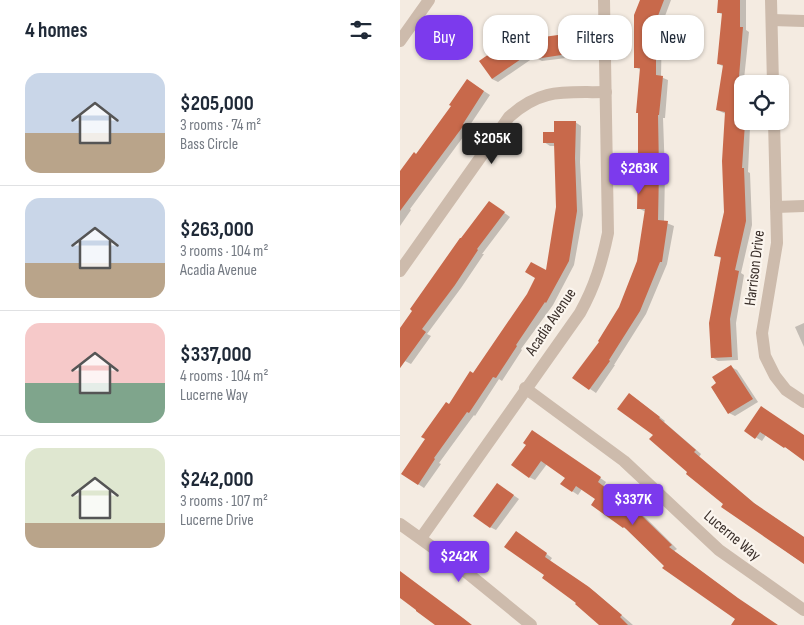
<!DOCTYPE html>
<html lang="en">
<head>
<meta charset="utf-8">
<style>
	body { margin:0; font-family:"Sofia Sans Condensed",sans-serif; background:#f2f2f3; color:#1f2937; height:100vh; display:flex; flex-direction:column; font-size:19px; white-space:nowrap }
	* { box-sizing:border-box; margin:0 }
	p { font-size:16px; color:#747a83 }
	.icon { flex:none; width:28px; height:28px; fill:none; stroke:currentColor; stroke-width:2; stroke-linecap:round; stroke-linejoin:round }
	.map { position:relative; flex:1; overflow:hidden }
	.side { display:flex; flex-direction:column; background:#fff; width:400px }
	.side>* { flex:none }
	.banner { position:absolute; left:15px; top:15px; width:314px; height:45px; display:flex; gap:10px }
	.controls { position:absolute; left:334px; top:75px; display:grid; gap:10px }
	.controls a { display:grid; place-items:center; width:55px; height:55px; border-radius:10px; background:#fff; box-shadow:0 1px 4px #0004; font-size:25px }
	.price { position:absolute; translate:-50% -42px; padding:0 11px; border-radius:5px; background:#7c3aed; color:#fff; font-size:16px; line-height:32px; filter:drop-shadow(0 1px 2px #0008) }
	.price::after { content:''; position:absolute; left:50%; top:30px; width:15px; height:11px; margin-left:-8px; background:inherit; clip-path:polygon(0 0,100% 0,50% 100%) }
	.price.current { background:#222; color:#fff }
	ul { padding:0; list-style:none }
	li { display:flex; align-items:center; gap:15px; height:125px; padding:0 25px }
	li+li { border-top:1px solid #e0e1e3 }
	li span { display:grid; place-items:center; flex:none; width:140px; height:100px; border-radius:15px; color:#555 }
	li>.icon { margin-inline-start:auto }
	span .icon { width:60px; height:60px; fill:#fffc; stroke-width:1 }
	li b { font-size:21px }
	h2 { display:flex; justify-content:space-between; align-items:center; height:60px; padding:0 25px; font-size:21px }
	.pill { padding:0 18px; border-radius:15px; background:#fff; box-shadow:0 1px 4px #0004; font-size:18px; line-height:45px }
	.pill.current { background:#7c3aed; color:#fff }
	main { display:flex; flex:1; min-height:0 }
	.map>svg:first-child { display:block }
	.shadow { fill:#0003 }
	.building { fill:#c8694b }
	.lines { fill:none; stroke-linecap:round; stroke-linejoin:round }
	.street { stroke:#cdbbac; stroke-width:12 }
	.labels { text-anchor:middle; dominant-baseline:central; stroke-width:4.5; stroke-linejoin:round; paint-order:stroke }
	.street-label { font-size:16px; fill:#3b302b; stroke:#fbf5ee }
</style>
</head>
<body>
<main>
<section class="side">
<h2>4 homes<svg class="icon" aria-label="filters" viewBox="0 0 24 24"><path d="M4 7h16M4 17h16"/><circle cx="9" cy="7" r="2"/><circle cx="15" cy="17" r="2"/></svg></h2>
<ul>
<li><span style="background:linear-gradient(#c9d6e8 60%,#b9a48a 0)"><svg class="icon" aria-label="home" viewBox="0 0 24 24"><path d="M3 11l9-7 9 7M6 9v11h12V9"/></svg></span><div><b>$205,000</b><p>3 rooms · 74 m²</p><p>Bass Circle</p></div></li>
<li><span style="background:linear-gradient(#c9d6e8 65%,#b9a48a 0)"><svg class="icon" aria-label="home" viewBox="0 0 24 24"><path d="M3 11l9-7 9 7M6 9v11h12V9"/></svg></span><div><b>$263,000</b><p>3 rooms · 104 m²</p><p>Acadia Avenue</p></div></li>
<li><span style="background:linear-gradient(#f6c9c9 60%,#7fa58c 0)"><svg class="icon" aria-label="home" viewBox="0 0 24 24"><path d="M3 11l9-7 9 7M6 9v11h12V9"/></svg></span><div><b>$337,000</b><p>4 rooms · 104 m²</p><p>Lucerne Way</p></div></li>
<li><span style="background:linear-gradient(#dfe7d0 75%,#b9a48a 0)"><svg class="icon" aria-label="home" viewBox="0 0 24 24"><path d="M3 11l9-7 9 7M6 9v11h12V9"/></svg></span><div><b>$242,000</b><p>3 rooms · 107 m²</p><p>Lucerne Drive</p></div></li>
</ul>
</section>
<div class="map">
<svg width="404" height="625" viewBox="0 0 404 625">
	<rect width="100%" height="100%" fill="#f4ebe1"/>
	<g class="shadow">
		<path d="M241,0H271L262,24L261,77L268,80L265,118H263L265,174L264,222L274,226L267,264L246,314L214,365H215L196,393L174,378L201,341L220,308L238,262L246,212L238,208L241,70L235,67Z"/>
		<path d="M319,0H346V30L349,32L344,79L350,82L342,84V121L350,127L348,172L350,173L352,225L341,273L344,275L336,323L338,360L318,361L312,357L322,259L316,255L326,212V114L317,110L324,67L319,64L323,15L318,12Z"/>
		<path d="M109,35L115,38L118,42L165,35L171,39L174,57L142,61L136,58V56L98,82L92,79Z"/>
		<path d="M73,84L90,95L68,128L69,129L10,209L11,210L0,226V173L16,155L52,106Z"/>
		<path d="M175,122L181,126L180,162L183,215L174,265L153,305L121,349L122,350L102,381L99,379L75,416L74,415L39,463L41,464L24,488L3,474L49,406L74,375L147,272L158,207L155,146H150L144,142L155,133Z"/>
		<path d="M95,206L110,217L82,254H84L61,288L27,334L31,336L11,364L5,361L0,368V331Z"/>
		<path d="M404,323V347L395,327Z"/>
		<path d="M331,367L337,370L358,402L335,416L329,413Z"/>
		<path d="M235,398L265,421L264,422L301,454L299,457L360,508L404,537V564L323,506L325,504L289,472L254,435Z"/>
		<path d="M345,431L403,434L404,459L366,435L362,441Z"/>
		<path d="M138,435L206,482L203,487L246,518L277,549L274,551L344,603L377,625H338L337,619L265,566L230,531L223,527L196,499L182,489L178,495L172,491L167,477L147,464L135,480L129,477Z"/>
		<path d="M103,488L119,499L96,530L90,527Z"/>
		<path d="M122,536L152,558L150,561L195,592L233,625H201L145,575Z"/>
	</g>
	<g class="building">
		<path d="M240,0H264L256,21V75L263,76L259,115H258L259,170L258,220L268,221L262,262H260L240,311L209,360L210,361L189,390L172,378L199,342L198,341L219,307L237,261L245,209H237L238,165V113H236L240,68H234V15Z"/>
		<path d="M318,0H340V27H343L339,77L345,78L344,84H342L337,122L345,123L342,168H344L346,221L335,270L339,271L330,319L332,357L311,358L309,323L321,257L314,256L324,212L322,161L325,112L316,110L323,65L317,64L322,13H317Z"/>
		<path d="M109,33L115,41L165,34L168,54L135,59L134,50L92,79L79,61L92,52L89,47Z"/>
		<path d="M67,79L84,91L63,124L64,125L0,211V171L14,152L16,154L51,106L49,105Z"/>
		<path d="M154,121H176L175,158L177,211L169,261L146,303L145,302L116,345L117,346L96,378L93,377L69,413L67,412L34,458L35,459L18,485L1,474L25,439L21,437L46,402L49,404L70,371L73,373L127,294L135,278L125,272L131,262L146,270L156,207L154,143H143V132H154Z"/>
		<path d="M89,201L105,212L77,249L78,250L55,285L22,329L26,332L0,368V328L12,311L10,309L60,238H61Z"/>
		<path d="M331,365L353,399L328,414L311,387L316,383L312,377Z"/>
		<path d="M229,393L260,417L259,418L296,450L294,452L354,503L404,537V564L321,507L323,504L286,474L287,472L249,439L253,435L217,409Z"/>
		<path d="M361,406L404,435V461L385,447L384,448L360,432L355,439L344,431Z"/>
		<path d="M132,430L201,477L198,482L239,513L272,545L269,547L338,598L378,625H331L335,619L262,568L264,566L224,527L223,528L191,505L195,499L176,486L172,492L160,484L165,478L141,461L129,478L111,465L126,445L123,443Z"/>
		<path d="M97,483L114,495L90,528L73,516Z"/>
		<path d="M116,531L147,553L145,557L189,587L222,615L220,617L228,625H199L175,604L176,603L142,578L144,575L104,547Z"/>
		<path d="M0,571L63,618L72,625H35L16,611V610L0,598Z"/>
	</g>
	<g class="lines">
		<g class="street">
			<path d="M371,0L373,84"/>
			<path d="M372,20L404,21"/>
			<path d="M0,41L29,0"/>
			<path d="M374,121L377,243L362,333L365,356L375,376L386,390L404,402"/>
			<path d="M376,207L404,206"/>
			<path d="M0,271L109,117C142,87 165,93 206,92"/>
			<path d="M125,388L224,461L319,550L404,610"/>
			<path d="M0,524L60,567L131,625"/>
			<path d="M21,538L180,313C195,286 202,262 208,233L204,0"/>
		</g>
	</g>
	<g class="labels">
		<g class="street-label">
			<text transform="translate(355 268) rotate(-83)">Harrison Drive</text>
			<text transform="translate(151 322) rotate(-56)">Acadia Avenue</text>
			<text transform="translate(332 536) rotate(40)">Lucerne Way</text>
		</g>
	</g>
</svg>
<div class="controls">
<a><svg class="icon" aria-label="locate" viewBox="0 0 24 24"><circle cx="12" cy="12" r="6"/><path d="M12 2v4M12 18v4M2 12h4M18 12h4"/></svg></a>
</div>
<b class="price current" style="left:92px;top:165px">$205K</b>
<b class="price" style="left:239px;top:195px">$263K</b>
<b class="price" style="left:233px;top:526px">$337K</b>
<b class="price" style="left:59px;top:583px">$242K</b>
<div class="banner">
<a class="pill current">Buy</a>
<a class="pill">Rent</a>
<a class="pill">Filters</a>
<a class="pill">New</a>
</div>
</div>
</main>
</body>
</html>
